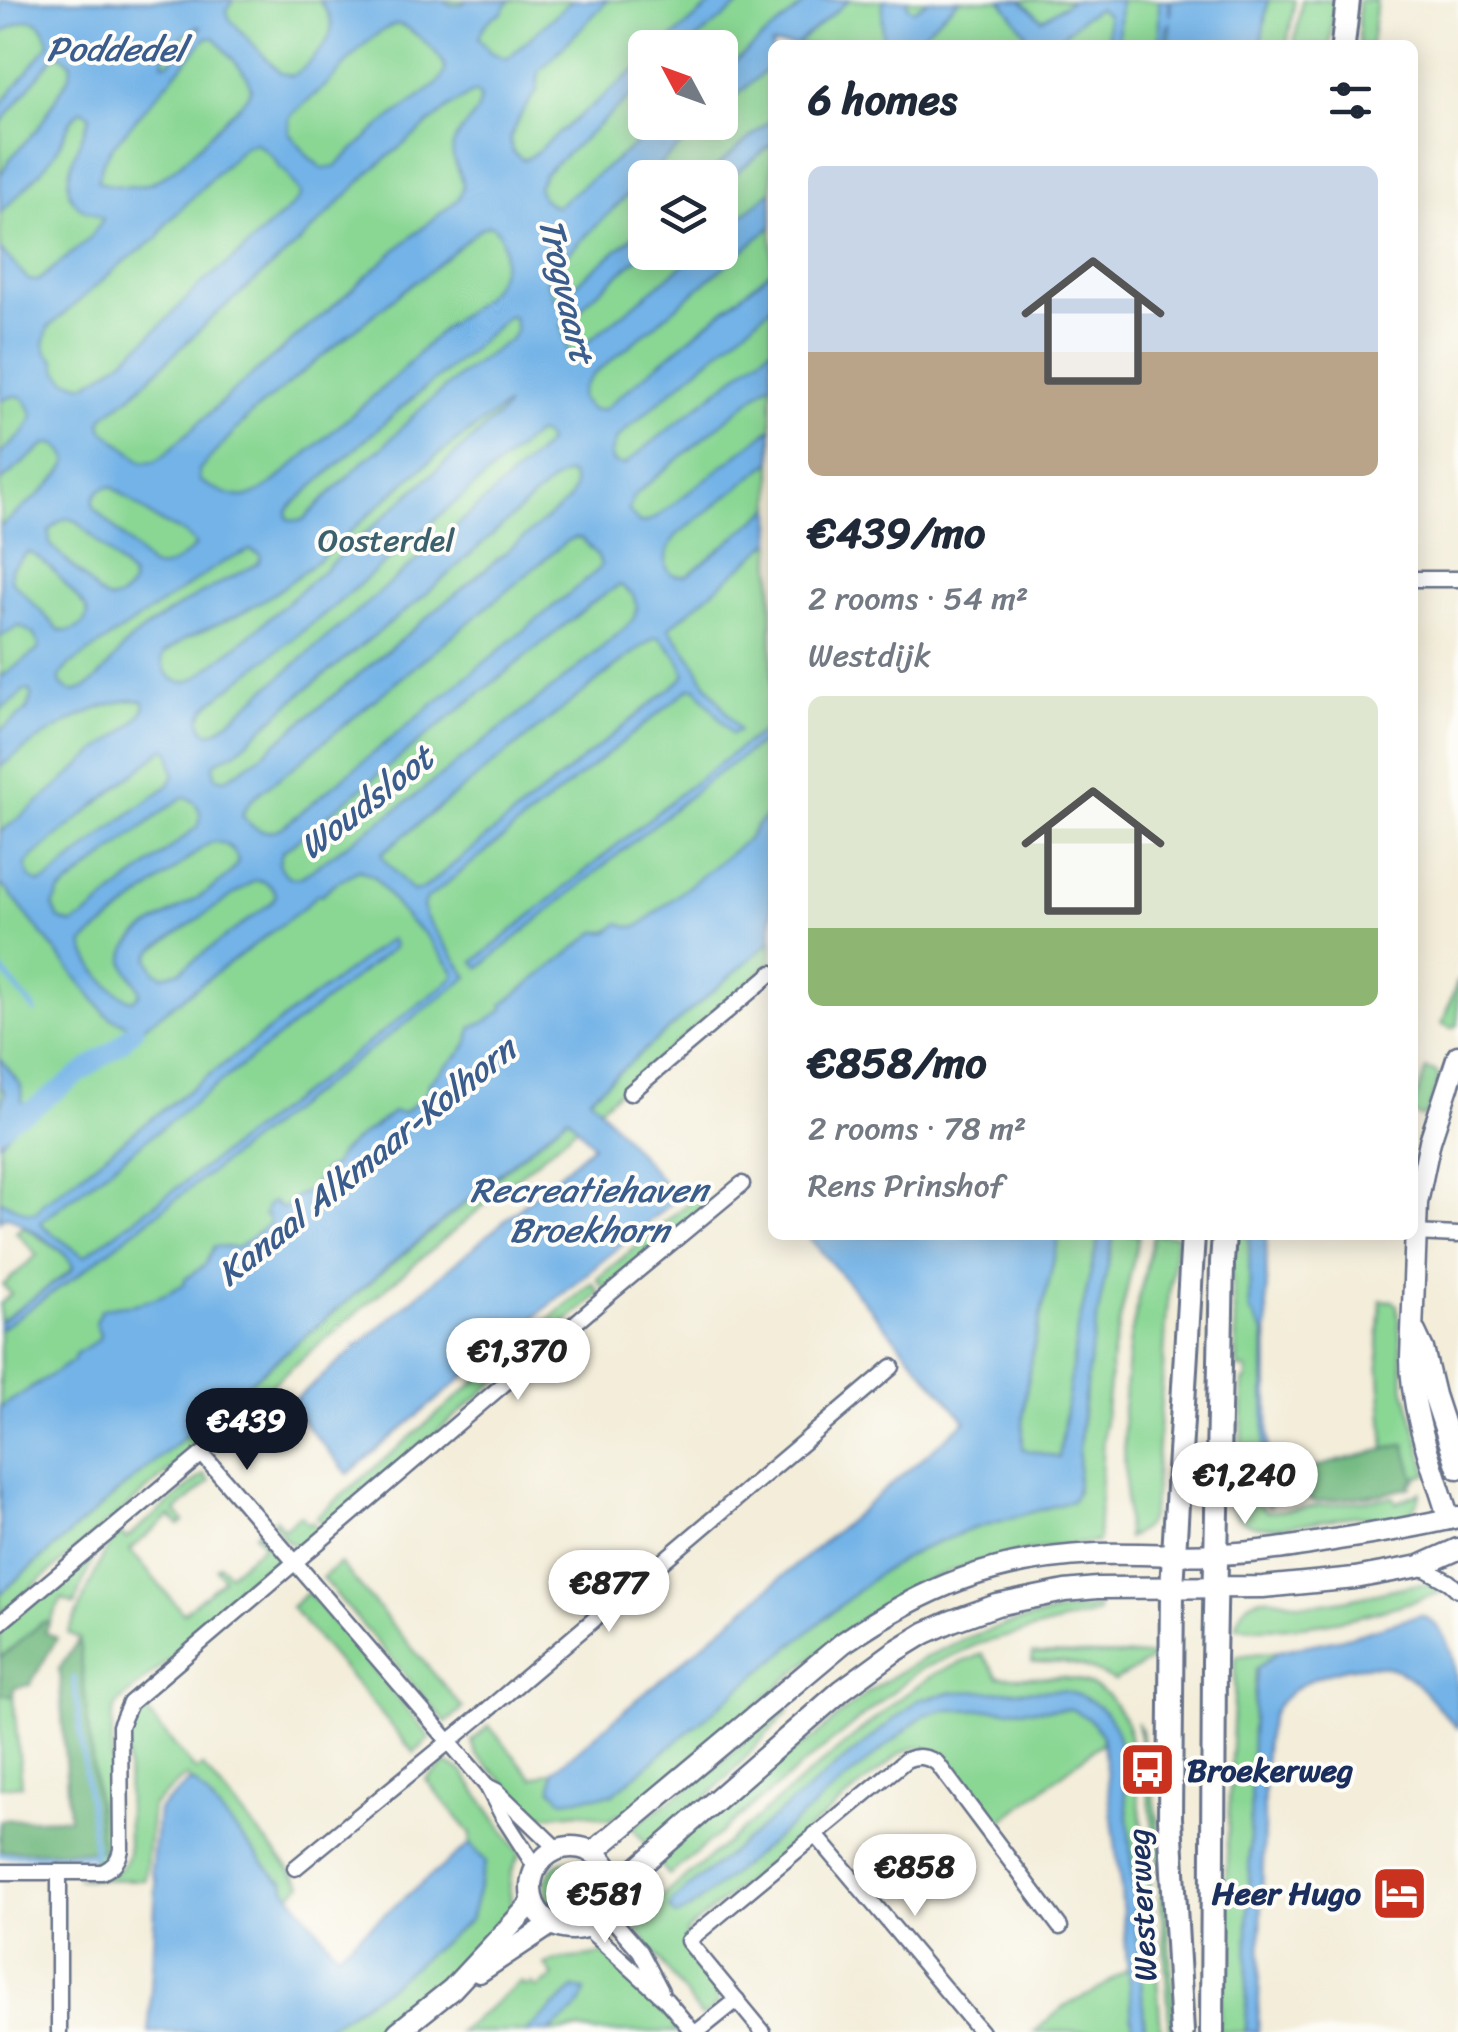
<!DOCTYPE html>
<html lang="en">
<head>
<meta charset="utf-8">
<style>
	body { margin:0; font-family:Sriracha,sans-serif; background:#f6f6f7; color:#1f2937; height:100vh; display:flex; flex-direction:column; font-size:38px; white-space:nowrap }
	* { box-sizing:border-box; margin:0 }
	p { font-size:32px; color:#747a83 }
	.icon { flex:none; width:55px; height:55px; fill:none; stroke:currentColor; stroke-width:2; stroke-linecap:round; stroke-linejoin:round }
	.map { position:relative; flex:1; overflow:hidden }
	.panel { position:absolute; left:768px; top:40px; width:650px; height:1200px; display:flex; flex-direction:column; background:#fff; border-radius:15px; box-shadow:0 5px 25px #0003 }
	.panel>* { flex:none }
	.needle { width:65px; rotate:311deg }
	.controls { position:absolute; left:628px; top:30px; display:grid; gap:20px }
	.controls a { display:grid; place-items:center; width:110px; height:110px; border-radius:15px; background:#fff; box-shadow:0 5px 25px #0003; font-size:50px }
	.price { position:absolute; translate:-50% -85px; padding:0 22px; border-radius:35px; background:#fff; color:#222; font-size:32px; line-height:65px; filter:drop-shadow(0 2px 5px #0008) }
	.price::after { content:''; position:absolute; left:50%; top:60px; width:30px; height:22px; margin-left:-15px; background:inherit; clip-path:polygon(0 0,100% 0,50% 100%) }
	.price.active { background:#111827; color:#fff }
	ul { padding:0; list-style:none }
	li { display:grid; align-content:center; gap:20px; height:530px; padding:0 40px }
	li span { display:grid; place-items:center; height:310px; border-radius:15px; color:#555 }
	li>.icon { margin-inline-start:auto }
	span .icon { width:180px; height:180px; fill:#fffc; stroke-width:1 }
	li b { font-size:42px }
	h2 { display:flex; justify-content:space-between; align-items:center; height:120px; padding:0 40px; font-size:42px }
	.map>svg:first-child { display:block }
	.green { fill:#8ad794; stroke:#528379; stroke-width:2.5; fill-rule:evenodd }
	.forest { fill:#6fb87e; stroke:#45746e; stroke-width:2.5 }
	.water { fill:#73b3e7; stroke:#4771a2; stroke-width:2.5; fill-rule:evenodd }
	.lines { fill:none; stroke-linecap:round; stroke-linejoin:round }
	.stream { stroke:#73b3e7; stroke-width:5 }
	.canal { stroke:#73b3e7; stroke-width:18 }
	.street-casing { stroke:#677289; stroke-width:19 }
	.secondary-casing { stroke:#677289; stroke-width:25 }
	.primary-casing { stroke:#677289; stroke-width:28 }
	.street { stroke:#fff; stroke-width:14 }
	.secondary { stroke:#fff; stroke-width:20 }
	.primary { stroke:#fff; stroke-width:22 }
	.labels { text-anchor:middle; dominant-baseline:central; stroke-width:8; stroke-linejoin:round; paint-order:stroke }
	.park-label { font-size:32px; fill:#3c616e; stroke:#fdfcf7 }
	.poi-label { font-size:32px; font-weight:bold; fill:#1b2f5e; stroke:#fdfcf7; text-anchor:start }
	.street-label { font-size:32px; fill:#1b2f5e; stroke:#fdfcf7 }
	.water-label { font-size:35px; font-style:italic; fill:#3a5d8e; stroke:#fdfcf7 }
</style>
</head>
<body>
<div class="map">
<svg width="1458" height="2032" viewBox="0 0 1458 2032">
	<rect width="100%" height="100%" fill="#fdfcf7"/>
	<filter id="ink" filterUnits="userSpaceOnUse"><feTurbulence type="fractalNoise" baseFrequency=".01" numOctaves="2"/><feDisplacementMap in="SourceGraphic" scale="20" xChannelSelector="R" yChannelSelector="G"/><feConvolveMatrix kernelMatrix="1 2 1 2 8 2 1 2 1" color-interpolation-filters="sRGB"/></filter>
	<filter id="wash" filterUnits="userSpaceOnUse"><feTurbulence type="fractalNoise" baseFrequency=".0048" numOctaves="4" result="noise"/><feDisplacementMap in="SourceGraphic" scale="40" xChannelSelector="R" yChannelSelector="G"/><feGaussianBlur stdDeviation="2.25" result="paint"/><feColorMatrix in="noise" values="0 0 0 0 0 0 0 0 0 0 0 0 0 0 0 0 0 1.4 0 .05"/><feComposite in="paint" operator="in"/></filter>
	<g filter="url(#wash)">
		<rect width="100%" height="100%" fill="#f3edd9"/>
		<g class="green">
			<path d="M0,0H1177L1175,45H772V825L275,1228L0,1418V1326L81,1267L70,1254L0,1207ZM645,48H720V122H645ZM645,178H720V252H645Z"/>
			<path d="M1268,0H1295L1287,45H1261Z"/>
			<path d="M1302,0H1334L1330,45H1294Z"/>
			<path d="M1358,0H1377L1371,45H1359Z"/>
			<path d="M772,940V962L0,1614V1594L118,1492L516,1161Z"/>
			<path d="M1458,980V1025L1453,1028L1442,1024Z"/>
			<path d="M1426,1069L1437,1073L1439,1077L1427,1114L1421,1117L1413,1114V1109Z"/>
			<path d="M695,1197L703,1207L605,1289L597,1279Z"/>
			<path d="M23,1226L69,1257L73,1269L0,1322V1304L11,1294L3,1285L37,1255L16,1232Z"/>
			<path d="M1059,1235H1099L1077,1334L1059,1458L1022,1449C1022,1375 1045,1306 1059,1235Z"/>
			<path d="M1114,1235H1139L1112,1356L1103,1437L1098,1542C1042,1547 986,1556 933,1578C873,1603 826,1647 777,1688C726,1731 675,1775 624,1818L618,1814L610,1820L581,1812L540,1816L476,1755L472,1741L489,1726L533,1778L553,1771L552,1789L613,1794L878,1574L919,1550L972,1529L1072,1501L1077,1493L1079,1449L1090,1349Z"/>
			<path d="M1153,1235H1177L1167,1310L1155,1489C1152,1515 1153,1526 1127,1538L1123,1409L1130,1339Z"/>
			<path d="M1233,1235H1249L1250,1311L1265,1333L1264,1482L1266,1485L1271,1483L1272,1496L1270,1507L1241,1480L1243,1381L1247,1380V1369L1238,1368L1231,1270Z"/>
			<path d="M592,1283L600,1293L325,1527L316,1517Z"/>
			<path d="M1381,1300L1393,1301L1397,1305L1404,1386L1428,1474L1414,1478L1405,1445L1385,1449L1378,1345Z"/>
			<path d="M1235,1420H1237L1236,1482L1267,1512L1394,1497L1396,1503L1420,1492C1419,1504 1414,1511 1403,1516C1388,1522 1371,1515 1356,1516C1330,1518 1276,1531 1254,1526C1240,1522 1232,1511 1226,1499Z"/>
			<path d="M204,1474L210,1481L176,1511L184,1521L179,1525L170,1516L130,1550L183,1613L224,1579L216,1568L220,1565L229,1574L264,1545L255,1534L259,1531C270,1544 285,1555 273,1572L119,1702L114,1711L112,1722V1848L107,1859L92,1863L93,1851L101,1850L79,1639L68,1633L103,1556L109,1545L120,1533L126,1539Z"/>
			<path d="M300,1515L308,1524L312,1522L320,1532C296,1552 289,1548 273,1522L275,1518L284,1529Z"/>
			<path d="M95,1553L74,1605L62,1599L50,1622H43L0,1658V1627Z"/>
			<path d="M340,1563L463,1708L446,1723L322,1578Z"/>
			<path d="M1419,1584L1432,1585L1442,1592C1375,1614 1308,1633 1237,1627C1238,1615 1242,1606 1253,1601C1271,1592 1289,1604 1308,1604C1345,1603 1382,1590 1419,1584Z"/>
			<path d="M308,1592L431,1738L414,1753L291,1607Z"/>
			<path d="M1098,1607V1613L978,1644L919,1670L669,1875L657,1861C688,1834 717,1805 750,1781C770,1766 792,1753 813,1738C831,1724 847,1707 866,1694C940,1642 1008,1617 1098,1607Z"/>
			<path d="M1279,1651L1256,1669L1252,1731L1246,2032H1219L1236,1656Z"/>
			<path d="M982,1654L998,1677H1062L1077,1680L1093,1686L1108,1695L1127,1723L1149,1868L1161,2032H1145L1128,1817L1116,1732L994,1827C980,1808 944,1748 920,1747C912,1747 904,1752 898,1755L687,1931L684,1947L687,1953L718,1992L717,2006L702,2017L636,1928L649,1902L659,1900L667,1893L899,1699L936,1673Z"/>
			<path d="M1033,1654L1155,1656V1658L1114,1681C1080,1663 1071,1662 1032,1662Z"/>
			<path d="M0,1694L13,1696L22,1785L0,1787Z"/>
			<path d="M141,1705L196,1771L202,1766L302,1884L290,1895L285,1888L284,1881L277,1878L186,1776L152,1806L145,1880L76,1879C99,1877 121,1879 128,1854L127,1724Z"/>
			<path d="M787,1706L789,1710L720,1785L651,1850L632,1827L698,1781Z"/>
			<path d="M1137,1722L1141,1731L1145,1771H1150L1162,1852L1176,2032H1170L1158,1858Z"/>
			<path d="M446,1763L462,1771L520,1854C508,1873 507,1891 514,1912L453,1976L380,2032H319L389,1986L470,1920L486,1861L470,1844L471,1834L426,1780Z"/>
			<circle cx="573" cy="1888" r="28"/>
			<path d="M604,1953L672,2021L678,2032H594C581,2027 564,2032 549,2032L575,2010L574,1989L526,2032H459L521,1982L526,1987L532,1983L536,1989L553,1977L545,1965C562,1955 585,1960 604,1953Z"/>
			<path d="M1128,1969L1133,2032H1034L1065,2006L1095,1992Z"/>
		</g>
		<g class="forest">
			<path d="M1405,1444L1415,1481L1410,1483L1411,1487L1383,1494L1315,1502C1300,1498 1294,1483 1303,1470Z"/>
			<path d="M43,1622H50L45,1632L57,1638L30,1685L14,1688L13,1696L0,1694V1658Z"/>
			<path d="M79,1639L102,1851H0V1820L69,1818L59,1669Z"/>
		</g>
		<g class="water">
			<path d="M0,0H233L227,10L229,18L280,73L292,76C303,70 309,63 318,53C336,33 336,22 319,0H443L451,5L461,4L468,0H511L506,5L502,13C492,15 481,28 479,38L490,52L507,59L572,0H608L539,72L537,91L521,114L510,139L512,151L523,160L530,157L645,62V84L544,174L538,187L543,199L555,207L663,123H706L650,173L550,271L547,281L556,300L645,227V252L591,298L575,316L565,320L561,327L569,354L574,353L698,253L720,252V234L772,191V226L655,325L593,375L582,388L580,398L591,410H603L772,270V306L627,429L616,440L610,455L614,463L624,465L772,347V382L637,493L632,499L629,511L639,523H644L654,519L772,428V461L677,535C662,551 659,583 689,574L772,507V541L669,628L695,663L702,677L739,730L732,734L696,688H690L427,899L423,905L425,916L468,977L336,1075L78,1275L0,1329V1322L72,1271L73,1267C65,1247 29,1230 11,1217L5,1216L0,1221V1200L26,1212L36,1213L44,1201L52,1197L148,1121L390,939L394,944L393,948L42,1221L41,1224L46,1229L84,1256L174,1190L447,983L454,977V972L424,933L410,922L398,908L375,877L359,870L331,886L322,895L318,894L301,910L138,1031L126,1046L113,1042L126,1028V1024L111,1018L105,1013L6,889L0,885V832C32,809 61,783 90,757C107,742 138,727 145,705L143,701C105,693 29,744 0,767V731L27,710L32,695L29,690L23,691L18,697L0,710V678L38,650L39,644L33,634L20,626L0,637V613L2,608L0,600V527C20,509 58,484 68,461C65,450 57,442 46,444L0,482V454L23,434L33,416C25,396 20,390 0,402V249L29,280L38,281L89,239L103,219C95,212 83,212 75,203C56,182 83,138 90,116L83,110C68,117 66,134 58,148C47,168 17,196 0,213V175L10,159L39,127L70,75L71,64L63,56L56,54L0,124V106L49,44C41,9 23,20 0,34ZM397,24C409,26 445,56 445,70C444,77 440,80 436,85L380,126L334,167L323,169L310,158L289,133V118C299,106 313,98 325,86C346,66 368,33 397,24ZM196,27H201C193,42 178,50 169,63H163C165,46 183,36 196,27ZM207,37L215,38L247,76L251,89C245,103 237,107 227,117C204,139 180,171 151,183C135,189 114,186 98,182L103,161L113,146ZM474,92L480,96C483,117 457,126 453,146C449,169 474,178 457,200L399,247L339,301L238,387L163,456L155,461L143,462L103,430L101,422L105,415L132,395L214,316L298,244L371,171L447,109ZM255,143C266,149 275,157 280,169L284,170L301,195C293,208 279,217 268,227C257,236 247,249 235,258C221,269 204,280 193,292C166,321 124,365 84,385L67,380L58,371L55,361L47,353L44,344L48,328L122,263L158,238L167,223L229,161L245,146ZM490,225C506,233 506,257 500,273C490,300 460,313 441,331C426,344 413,360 398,374C368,402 336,428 305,455C288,469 271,489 250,496C236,500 211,488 200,481L199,470L250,415L415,281L422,278L481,228ZM508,316L514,318L516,331L512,338L464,372L417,412L382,448L365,460L303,520L297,521L288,519L287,512L290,507L401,408L470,351ZM507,405L504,411L249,636L199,676L187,682C173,683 164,673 162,660L164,653L186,638L238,615L278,591L321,558L406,481L444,450ZM539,433L547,439V443L541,450C436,546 326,638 217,731L209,733C194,723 202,712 212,702L332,608L534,435ZM565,474H569C578,482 574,492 568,501L258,758L226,779L216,777L213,767L217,761L238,750L303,692L425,595L550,483ZM113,487L156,520L184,533L195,544V547C182,557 167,573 151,566L94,507C91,495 101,486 113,487ZM68,518L78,522L132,577V585C112,612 103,599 86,580C75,568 61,556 50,544L49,531L60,521ZM574,538H581L597,555L601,564L598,570L284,826C268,836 253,831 242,815C250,796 270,785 286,773L567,541ZM250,550L260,554L261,558L257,564C213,587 168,609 130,641C116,653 88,702 67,689C54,682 61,672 70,665L222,563ZM28,552C50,561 69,590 86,608L88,615C83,627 72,634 59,630L11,580V568ZM620,585L633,595L637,608L634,618L626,627L578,668L407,802L301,877C289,881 283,873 279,863L282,852L596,600ZM659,637C670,647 680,659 685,673L682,679L423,889L412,891L383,858L382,853L412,829L625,659L654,638ZM165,748L170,752L174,776L168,786L117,823L48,880L39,883L30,878L26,865L32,857ZM186,797C198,803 204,814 198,826L85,917L72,924L59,919L53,906L60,892L166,809L182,798ZM212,842C225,841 235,849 238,861C222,900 123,923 124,960C125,973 139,980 140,994L133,1000C113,996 86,962 83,943L202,848ZM255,880C264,880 273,886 276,895L272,902L180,971L163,976L155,971L149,958L153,950Z"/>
			<path d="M716,0H746L687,47H662Z"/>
			<path d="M809,0H849L796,45H772V65L720,110V74Z"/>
			<path d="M883,0H907L908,7L914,10L928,0H959L910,45H882Z"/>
			<path d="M1001,0H1021L1042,20L1072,0H1120L1118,45H1108L1107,15L1098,9L1081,19L1052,45H1016L1024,38L1026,33Z"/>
			<path d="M1159,0H1168L1170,16L1171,0H1268L1261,45H1170V23L1167,27L1166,45H1159Z"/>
			<path d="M772,119V144L720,186V178L704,177Z"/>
			<path d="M772,724V735L705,783L479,968L474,962L683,791Z"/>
			<path d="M772,811V940L590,1097L677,1198L348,1474L289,1405L593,1145L568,1116L118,1492L0,1594V1408L74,1360L75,1354L98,1340L100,1334L95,1322L101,1310C113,1305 123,1306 135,1304C153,1300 169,1293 184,1284L185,1279L205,1265L214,1246L237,1248L269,1224L268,1216L264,1215L268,1204L274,1202L281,1208H285L296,1196L311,1190L324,1170L333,1166C337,1147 377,1127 393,1112L403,1113L425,1096L430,1081L461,1053L469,1041L472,1027L485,1022L504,1009L502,1005L596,932H608L620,923L627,927L639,926L749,838L756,826Z"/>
			<path d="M0,1058L21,1086L22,1101L35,1114C14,1119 14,1131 0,1143V1108L5,1093L0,1084Z"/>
			<path d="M807,1235H1059C1045,1306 1020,1376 1023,1449L1059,1458L1077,1334L1099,1235H1114C1099,1306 1084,1376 1079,1449C1077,1466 1081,1486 1072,1501L972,1529L919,1550L878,1574L613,1794L563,1800L552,1789L553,1771L966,1421Z"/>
			<path d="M1249,1235H1266L1269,1483L1266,1485L1264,1482L1265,1334L1250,1311Z"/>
			<path d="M1421,1615C1458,1631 1458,1688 1458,1728C1439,1712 1419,1679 1397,1670C1362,1656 1292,1677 1274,1711C1261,1735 1264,1796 1264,1825C1262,1894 1260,1963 1258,2032H1246L1252,1731L1257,1669L1279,1651L1343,1638Z"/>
			<path d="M1061,1690C1087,1695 1106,1707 1117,1731L1128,1817L1145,2032H1133L1121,1890L1102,1735L1088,1718L1071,1709L945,1710L924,1715L690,1909L676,1916L669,1908L673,1901L685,1890L918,1700L953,1692Z"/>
			<path d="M189,1782L195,1783L277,1878L284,1882L285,1888L337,1953L470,1844L486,1862L470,1920L389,1986L319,2032H149L156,1883L151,1871L158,1810Z"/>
			<path d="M574,1989L585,1990C584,2008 562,2021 549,2032H526Z"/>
		</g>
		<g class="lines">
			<g class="stream">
				<path d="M0,968L35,1011"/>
				<path d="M0,1855H95L74,1678"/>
			</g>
			<path class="canal" d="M0,1129L15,1117L32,1109L122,1043L135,1028"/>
		</g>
	</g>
	<g filter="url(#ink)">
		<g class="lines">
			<defs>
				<g id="street">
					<path d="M1412,579H1458"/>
					<path d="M630,1093L772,973"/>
					<path d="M1414,1233L1458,1235"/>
					<path d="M1420,1566L1449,1582L1458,1590"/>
					<path d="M0,1623L202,1454L487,1786L502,1815L536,1868"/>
					<path d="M487,1786L497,1791L557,1849"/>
					<path d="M815,1834L981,2032"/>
					<path d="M295,1868L479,1717L892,1367"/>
					<path d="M0,1872H102C113,1867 119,1861 121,1849L120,1726L130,1703L607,1296L742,1184"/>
					<path d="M59,1872V2032"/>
					<path d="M606,1912L640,1951L661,1991"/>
					<path d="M586,1927L666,2000L693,2032"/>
					<path d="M697,2032L737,2000"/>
					<path d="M763,2032L688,1941L906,1760C917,1755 926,1756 937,1763L1060,1927"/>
				</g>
				<g id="secondary">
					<path d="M1415,1332L1423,1349L1434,1395L1458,1468"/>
					<path d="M1449,1519C1433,1467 1411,1413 1411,1358L1417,1203L1430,1141L1458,1056"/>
					<circle cx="572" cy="1888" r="41"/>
					<path d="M593,1852L843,1643C925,1586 996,1558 1097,1554C1137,1553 1178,1556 1218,1554C1259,1553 1298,1546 1339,1539C1379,1533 1419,1526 1458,1517"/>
					<path d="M614,1889L842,1690L894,1652L925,1633L952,1621L997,1605L1065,1591L1097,1588L1263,1587L1355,1578L1420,1566L1458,1549"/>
					<path d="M479,1972L551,1924"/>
					<path d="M398,2032L452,1989L533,1902"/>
				</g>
				<g id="primary">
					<path d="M1343,45L1348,0"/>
					<path d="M1182,2032L1170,1818L1172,1588L1193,1235"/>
					<path d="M1212,2032L1214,1661L1222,1262L1224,1235"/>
				</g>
			</defs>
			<use href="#street" class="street-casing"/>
			<use href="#secondary" class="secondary-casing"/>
			<use href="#primary" class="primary-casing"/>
			<use href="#street" class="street"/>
			<use href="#secondary" class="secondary"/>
			<use href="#primary" class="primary"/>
		</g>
	</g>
	<defs>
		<symbol id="bus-square" viewBox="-11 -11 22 22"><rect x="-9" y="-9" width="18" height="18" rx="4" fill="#c8321e" stroke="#fdfcf7"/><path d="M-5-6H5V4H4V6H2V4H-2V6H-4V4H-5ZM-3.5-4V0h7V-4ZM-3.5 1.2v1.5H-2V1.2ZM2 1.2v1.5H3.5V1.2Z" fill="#fff"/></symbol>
		<symbol id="hotel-square" viewBox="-11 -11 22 22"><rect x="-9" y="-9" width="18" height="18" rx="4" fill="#c8321e" stroke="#fdfcf7"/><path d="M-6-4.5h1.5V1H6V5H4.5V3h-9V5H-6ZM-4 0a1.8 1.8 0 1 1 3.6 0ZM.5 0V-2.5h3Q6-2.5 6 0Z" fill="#fff"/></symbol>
	</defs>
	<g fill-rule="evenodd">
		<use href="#bus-square" x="1116" y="1738" width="63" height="63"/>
		<use href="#hotel-square" x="1368" y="1862" width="63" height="63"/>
	</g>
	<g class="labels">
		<g class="park-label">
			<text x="386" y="540">Oosterdel</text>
		</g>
		<g class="poi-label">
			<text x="1187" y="1770">Broekerweg</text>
			<text x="1361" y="1893" text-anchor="end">Heer Hugo</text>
		</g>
		<g class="street-label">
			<text transform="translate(1142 1905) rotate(-93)">Westerweg</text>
		</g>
		<g class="water-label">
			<text x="116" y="49">Poddedel</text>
			<text transform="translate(567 290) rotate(77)">Trogvaart</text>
			<text transform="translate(366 802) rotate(-38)">Woudsloot</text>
			<text transform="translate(366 1161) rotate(-39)">Kanaal Alkmaar-Kolhorn</text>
			<text x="589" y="1190">Recreatiehaven<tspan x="589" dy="40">Broekhorn</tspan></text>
		</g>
	</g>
</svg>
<div class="controls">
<a><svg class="needle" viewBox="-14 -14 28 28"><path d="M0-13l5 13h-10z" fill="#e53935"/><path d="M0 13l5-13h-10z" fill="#747a83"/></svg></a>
<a><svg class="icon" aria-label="layers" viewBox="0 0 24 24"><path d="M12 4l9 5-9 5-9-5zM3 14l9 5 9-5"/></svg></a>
</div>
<b class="price" style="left:518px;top:1403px">€1,370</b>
<b class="price active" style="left:247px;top:1473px">€439</b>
<b class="price" style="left:1245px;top:1527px">€1,240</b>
<b class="price" style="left:609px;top:1635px">€877</b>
<b class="price" style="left:915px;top:1919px">€858</b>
<b class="price" style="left:605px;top:1946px">€581</b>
<section class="panel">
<h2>6 homes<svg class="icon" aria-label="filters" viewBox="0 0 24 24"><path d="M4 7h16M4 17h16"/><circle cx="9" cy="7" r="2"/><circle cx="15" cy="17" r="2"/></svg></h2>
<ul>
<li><span style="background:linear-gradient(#c9d6e8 60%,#b9a48a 0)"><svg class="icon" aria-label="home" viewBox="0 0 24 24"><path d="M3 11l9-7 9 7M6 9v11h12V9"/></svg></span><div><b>€439/mo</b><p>2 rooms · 54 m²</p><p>Westdijk</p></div></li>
<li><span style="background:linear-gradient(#dfe7d0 75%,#8fb573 0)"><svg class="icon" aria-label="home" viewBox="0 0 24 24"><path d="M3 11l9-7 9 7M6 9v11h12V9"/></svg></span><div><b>€858/mo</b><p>2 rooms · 78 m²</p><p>Rens Prinshof</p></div></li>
</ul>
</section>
</div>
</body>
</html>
